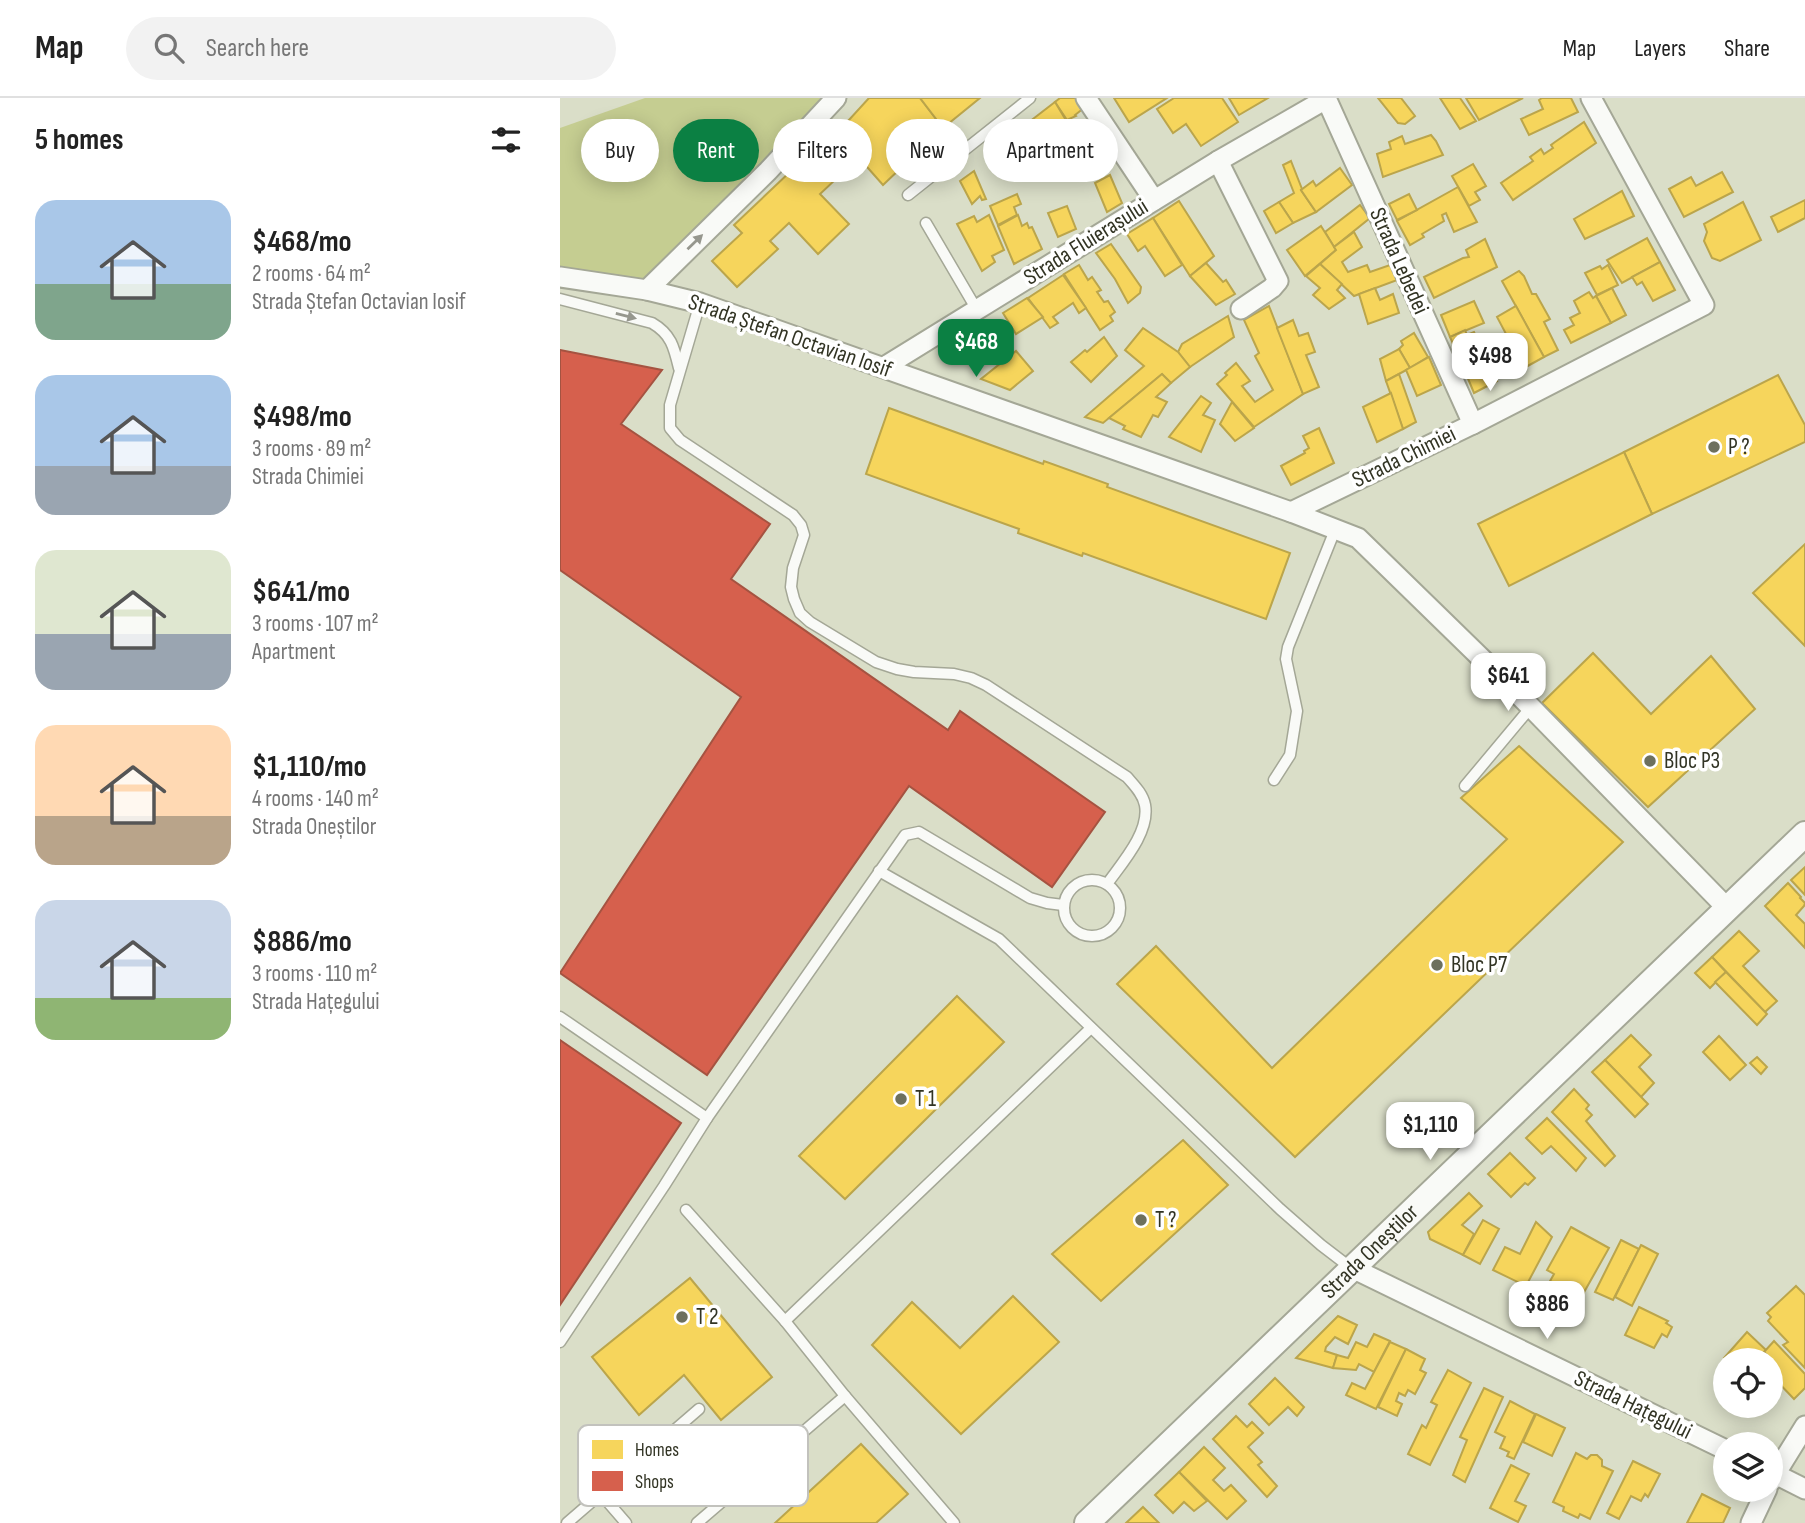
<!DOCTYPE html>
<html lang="en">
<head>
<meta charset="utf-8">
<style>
	body { margin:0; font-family:"Sofia Sans Condensed",sans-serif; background:#f2f2f2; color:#222; height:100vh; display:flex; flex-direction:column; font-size:26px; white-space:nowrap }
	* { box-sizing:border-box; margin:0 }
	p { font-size:23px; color:#767676 }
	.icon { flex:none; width:38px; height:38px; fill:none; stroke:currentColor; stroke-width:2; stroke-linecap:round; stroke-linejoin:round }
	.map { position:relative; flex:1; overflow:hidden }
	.sheet { display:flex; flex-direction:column; background:#fff; width:560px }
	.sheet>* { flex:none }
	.guide { position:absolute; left:21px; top:21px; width:665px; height:63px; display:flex; gap:14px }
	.tools { position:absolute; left:1153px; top:1250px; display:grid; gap:14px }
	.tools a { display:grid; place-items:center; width:70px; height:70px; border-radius:50%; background:#fff; box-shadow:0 4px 18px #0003; font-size:35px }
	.price { position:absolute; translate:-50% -60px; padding:0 16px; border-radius:14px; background:#fff; color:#222; font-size:23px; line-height:46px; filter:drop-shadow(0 2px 4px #0008) }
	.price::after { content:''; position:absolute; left:50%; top:42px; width:21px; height:16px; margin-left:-10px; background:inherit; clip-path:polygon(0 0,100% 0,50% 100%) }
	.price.on { background:#0b8043; color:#fff }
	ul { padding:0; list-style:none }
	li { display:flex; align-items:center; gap:21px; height:175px; padding:0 35px }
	li span { display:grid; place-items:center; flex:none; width:196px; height:140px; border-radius:21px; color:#555 }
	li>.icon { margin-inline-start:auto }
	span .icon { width:84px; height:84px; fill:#fffc; stroke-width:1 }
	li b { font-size:30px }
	h2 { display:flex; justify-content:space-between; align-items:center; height:84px; padding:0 35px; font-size:30px }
	.chip { padding:0 24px; border-radius:32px; background:#fff; box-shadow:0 4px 18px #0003; font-size:24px; line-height:63px }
	.chip.on { background:#0b8043; color:#fff }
	header { display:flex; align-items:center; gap:42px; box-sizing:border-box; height:98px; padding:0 35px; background:#fff; border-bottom:2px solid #e0e0e0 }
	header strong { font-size:33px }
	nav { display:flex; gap:38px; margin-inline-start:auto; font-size:24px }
	.search { width:490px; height:63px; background:#f2f2f2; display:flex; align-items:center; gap:18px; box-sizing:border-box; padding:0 24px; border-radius:38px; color:#767676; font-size:26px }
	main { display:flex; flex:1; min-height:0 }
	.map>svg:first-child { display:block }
	.green { fill:#c5cd91 }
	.homes { fill:#f6d55c; stroke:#bba54b; stroke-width:2 }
	.shops { fill:#d6604d; stroke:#a55341; stroke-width:2 }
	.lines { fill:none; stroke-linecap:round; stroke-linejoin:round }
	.service-casing { stroke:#a4a796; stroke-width:13 }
	.minor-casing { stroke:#a4a796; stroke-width:23 }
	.tertiary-casing { stroke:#a4a796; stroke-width:28 }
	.service { stroke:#f9faf7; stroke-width:10 }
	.minor { stroke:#f9faf7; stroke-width:19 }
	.tertiary { stroke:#f9faf7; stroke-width:24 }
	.oneway { fill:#96978e }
	.poi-dot { fill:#6d705d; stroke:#fff; stroke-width:2.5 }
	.labels { text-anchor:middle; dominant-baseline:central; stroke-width:7; stroke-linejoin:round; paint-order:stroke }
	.street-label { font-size:23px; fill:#323424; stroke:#fff }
	.poi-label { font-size:23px; fill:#323424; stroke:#fff; text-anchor:start }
	.key { fill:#fff; stroke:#c2c2bd; stroke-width:2 }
	.key-label { font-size:19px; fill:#323424 }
</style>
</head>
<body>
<header>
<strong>Map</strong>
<div class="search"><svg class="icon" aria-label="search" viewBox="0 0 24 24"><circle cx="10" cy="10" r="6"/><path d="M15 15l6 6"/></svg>Search here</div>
<nav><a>Map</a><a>Layers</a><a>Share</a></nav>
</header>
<main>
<section class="sheet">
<h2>5 homes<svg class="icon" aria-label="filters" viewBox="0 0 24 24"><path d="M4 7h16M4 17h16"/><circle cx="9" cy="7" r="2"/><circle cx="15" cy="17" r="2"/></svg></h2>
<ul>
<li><span style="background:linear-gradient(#a9c7e8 60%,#7fa58c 0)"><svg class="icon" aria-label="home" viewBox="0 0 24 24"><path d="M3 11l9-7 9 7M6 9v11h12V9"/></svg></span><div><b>$468/mo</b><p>2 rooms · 64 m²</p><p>Strada Ștefan Octavian Iosif</p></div></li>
<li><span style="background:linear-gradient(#a9c7e8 65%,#9aa5b1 0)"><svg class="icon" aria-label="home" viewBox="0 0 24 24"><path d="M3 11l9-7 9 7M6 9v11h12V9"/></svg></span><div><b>$498/mo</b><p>3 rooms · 89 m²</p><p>Strada Chimiei</p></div></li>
<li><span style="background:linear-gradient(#dfe7d0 60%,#9aa5b1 0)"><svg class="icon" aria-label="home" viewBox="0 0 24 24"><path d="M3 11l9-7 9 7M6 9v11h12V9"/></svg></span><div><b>$641/mo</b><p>3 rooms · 107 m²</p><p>Apartment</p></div></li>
<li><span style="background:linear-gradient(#ffd9b3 65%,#b9a48a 0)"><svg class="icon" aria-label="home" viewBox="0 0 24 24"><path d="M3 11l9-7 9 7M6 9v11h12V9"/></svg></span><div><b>$1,110/mo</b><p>4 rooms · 140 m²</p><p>Strada Oneștilor</p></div></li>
<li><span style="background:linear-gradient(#c9d6e8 70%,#8fb573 0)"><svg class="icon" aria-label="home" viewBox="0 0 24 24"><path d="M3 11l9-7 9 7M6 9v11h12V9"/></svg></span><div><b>$886/mo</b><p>3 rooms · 110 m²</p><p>Strada Hațegului</p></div></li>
</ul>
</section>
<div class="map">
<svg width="1245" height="1425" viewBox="0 0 1245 1425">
	<rect width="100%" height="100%" fill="#dadec8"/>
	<path class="green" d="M85,0H276L106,173L70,184L0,170V30Z"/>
	<g class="homes">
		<path d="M309,0H360L383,30L323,87L277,35Z"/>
		<path d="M360,0H420L383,30Z"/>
		<path d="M500,0H526L529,6L515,17L516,18L507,22L495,4Z"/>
		<path d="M554,0H607L569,24Z"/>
		<path d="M614,0H662L678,24L641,48L626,26L613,35L597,11Z"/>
		<path d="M669,0H708L679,17Z"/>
		<path d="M818,0H841L855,18L845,26L838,25Z"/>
		<path d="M880,0H900L916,23L900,31Z"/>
		<path d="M906,0H963L919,22Z"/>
		<path d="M982,0H1011L1018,14L969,37L961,21L983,11L979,2Z"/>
		<path d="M495,4L510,29L506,32L502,26L491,35L498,48L483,55L469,24Z"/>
		<path d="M469,24L486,62L474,68L467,52L461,58L449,41Z"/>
		<path d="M1024,24L1036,45L953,102L941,85L973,63L970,59L981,51L984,56L993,50L991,47L995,44Z"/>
		<path d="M871,37L876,43L883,57L823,79L817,56L831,51L829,44L842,38L845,46Z"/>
		<path d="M268,38L293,65L260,96L289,126L258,156L229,125L210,143L218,151L177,189L152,163L182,135L174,127Z"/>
		<path d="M731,63L742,91L741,92L756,114L733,125L719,104L734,95L723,67Z"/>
		<path d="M913,66L926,88L915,94L920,102L909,108L892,78Z"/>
		<path d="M780,70L792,87L756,114L741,92L753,83L756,88Z"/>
		<path d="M414,73L426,101L422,102L420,98L412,106L400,83Z"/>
		<path d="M1162,74L1173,94L1124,119L1109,91L1131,79L1136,88Z"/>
		<path d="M550,77L562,105L547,114L535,85Z"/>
		<path d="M898,89L917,124L894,134L886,115L882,117L884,123L862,136L864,139L850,147L837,123Z"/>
		<path d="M1062,93L1074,118L1025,141L1014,121Z"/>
		<path d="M457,96L461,106L454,109L457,117L438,127L430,108Z"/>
		<path d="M849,96L857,112L837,122L829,106Z"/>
		<path d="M1245,102V120L1218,134L1211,119Z"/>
		<path d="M619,103L654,158L630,178L593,120Z"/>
		<path d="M719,104L733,125L716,135L704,113Z"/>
		<path d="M1183,104L1201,142L1160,163L1152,160L1144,143L1147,134L1144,126Z"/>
		<path d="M800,107L810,120L774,149L765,134Z"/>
		<path d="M507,108L516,131L498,139L488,115Z"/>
		<path d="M429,117L444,152L432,158L435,164L422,173L397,126L414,118L417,124Z"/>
		<path d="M458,117L462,128L467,125L469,130L472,129L482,151L454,166L438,128Z"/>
		<path d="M593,120L622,167L605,178L585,148L578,153L567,136Z"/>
		<path d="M761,128L776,152L745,178L727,152Z"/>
		<path d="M794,134L802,149L782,164L788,174L807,167L810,174L833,166L840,181L794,198L760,166L776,152L774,149Z"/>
		<path d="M1087,140L1100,164L1062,185L1047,162Z"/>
		<path d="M925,141L937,169L874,200L864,179L903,160L909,159L906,152Z"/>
		<path d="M551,146L581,189L580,195L568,205L555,181L536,155Z"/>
		<path d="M1100,164L1115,192L1093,203L1082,184L1077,187L1072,179Z"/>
		<path d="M646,165L663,184L666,182L675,196L656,207L630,178Z"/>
		<path d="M760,166L782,186L777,192L785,200L769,211L753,197L760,190L746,178Z"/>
		<path d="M519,167L528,182L532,179L541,192L537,194L544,204L548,203L555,214L550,218L553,223L540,232L504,176Z"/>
		<path d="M1048,167L1058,187L1037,197L1025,175L1040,168L1042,171Z"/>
		<path d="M959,173L964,178L972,196H976L990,221L984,224L998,252L984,259L942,183Z"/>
		<path d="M503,177L526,210L519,215L513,205L493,219L498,225L490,230L468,200Z"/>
		<path d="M815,190L820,202L833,196L839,215L808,226L799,196Z"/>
		<path d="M1052,190L1066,217L1051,225L1036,198Z"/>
		<path d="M1029,194L1033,200L1036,198L1051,225L1011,245L1004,232L1014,227L1010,220L1020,215L1014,203Z"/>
		<path d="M467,200L483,219L456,236L443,215Z"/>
		<path d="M914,203L924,225L890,239L881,217Z"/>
		<path d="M709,208L743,296L694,329L657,286L667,277L665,275L676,265L690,283L682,288L695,304L713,292L695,258L699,255L684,222Z"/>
		<path d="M956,208L984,259L964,270L937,219Z"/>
		<path d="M668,218L674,239L630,269L618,254L622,246Z"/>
		<path d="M733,222L739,238L748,235L755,254L746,257L759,289L743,296L717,230Z"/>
		<path d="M583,230L618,254L630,269L611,285L602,276L543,325L525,319L584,268L565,252Z"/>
		<path d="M905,232L907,237L914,234L927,261L904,271L890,239Z"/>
		<path d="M854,235L868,259L850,270L839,251L843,247L841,243Z"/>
		<path d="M544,239L557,258L531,284L511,264L525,252L527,254Z"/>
		<path d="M839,251L850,270L826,283L820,261Z"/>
		<path d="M456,253L473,273L450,292L421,281Z"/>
		<path d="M869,259L881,287L857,298L846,272Z"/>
		<path d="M934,259L940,275L934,278L937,283L914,295L904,271Z"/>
		<path d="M602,276L611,285L596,299L607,304L598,319L593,317L581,339L563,331L565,328L549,320Z"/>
		<path d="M839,276L856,324L843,331L826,283Z"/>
		<path d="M1218,277L1245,327V344L1092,416L1064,354Z"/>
		<path d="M831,295L843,331L817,344L803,309Z"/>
		<path d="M641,298L651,305L643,317L655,322L641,354L609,339Z"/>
		<path d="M672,304L694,330L675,343L660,326Z"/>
		<path d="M329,310L483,366L484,363L548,386L547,389L730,455L706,521L523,455L522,458L458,435L459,431L306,376Z"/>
		<path d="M759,330L774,365L731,387L721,368L745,355L744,353L749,350L743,338Z"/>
		<path d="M1064,354L1092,416L949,488L918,426Z"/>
		<path d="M1245,446V548L1193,495Z"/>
		<path d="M1033,555L1091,616L1151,558L1195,611L1088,709L982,605Z"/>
		<path d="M959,648L1063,744L735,1059L557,886L596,848L712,970L947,741L901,700Z"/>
		<path d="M1245,769V797L1231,782Z"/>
		<path d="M1228,785L1241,799L1240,800L1245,805L1244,808L1236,817L1245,826V850L1205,808Z"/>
		<path d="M1179,833L1199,853L1183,868L1217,903L1205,914L1152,859Z"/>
		<path d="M1152,859L1166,874L1150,890L1135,875Z"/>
		<path d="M1166,874L1207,916L1197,927L1155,884Z"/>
		<path d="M397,898L444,944L285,1101L239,1058Z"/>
		<path d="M1071,937L1091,957L1079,969L1094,985L1081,999L1045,962Z"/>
		<path d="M1159,938L1186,967L1170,982L1143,954Z"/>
		<path d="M1197,959L1207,969L1201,976L1190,965Z"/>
		<path d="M1045,962L1088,1006L1075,1019L1032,974Z"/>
		<path d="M1014,991L1029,1007L1026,1011L1032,1017L1026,1023L1055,1058L1045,1068L992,1014Z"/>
		<path d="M987,1020L1026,1060L1016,1073L991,1048L982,1056L966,1040Z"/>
		<path d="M623,1042L668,1087L541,1203L492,1156Z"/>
		<path d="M950,1055L975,1080L968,1087L965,1085L951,1099L928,1076Z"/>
		<path d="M909,1095L922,1108L902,1127L914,1136L903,1157L870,1141L868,1134Z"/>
		<path d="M923,1122L939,1131L920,1166L903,1157Z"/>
		<path d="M976,1124L992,1139L966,1188L933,1172L945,1149L960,1156Z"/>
		<path d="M1011,1129L1049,1150L1023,1196L1015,1191L1013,1195L990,1183L994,1176L987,1172Z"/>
		<path d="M1061,1142L1079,1151L1053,1202L1035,1194Z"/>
		<path d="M1081,1147L1098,1156L1072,1208L1055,1199Z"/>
		<path d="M130,1180L212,1279L161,1322L124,1277L79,1317L32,1259Z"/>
		<path d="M1236,1188L1245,1197V1270L1223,1247L1228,1244L1208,1223L1211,1219L1207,1215Z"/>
		<path d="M453,1198L499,1244L401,1336L312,1247L352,1204L400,1250Z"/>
		<path d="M1079,1209L1108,1223L1106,1225L1112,1229L1107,1239L1102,1236L1094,1250L1065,1237Z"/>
		<path d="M778,1218L797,1227L788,1246L775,1239L766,1249L765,1253L777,1257L773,1270L736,1260Z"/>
		<path d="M1187,1234L1206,1252L1197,1262H1166L1164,1260Z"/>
		<path d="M814,1236L830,1243L814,1274L799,1266L796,1272L773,1270L777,1257L788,1260L796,1244L807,1249Z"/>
		<path d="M1214,1243L1245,1276V1290L1234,1301L1211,1277V1269L1215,1265L1204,1254Z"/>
		<path d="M830,1244L846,1251L816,1311L786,1297L792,1285L805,1291Z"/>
		<path d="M846,1251L865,1261L860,1272L866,1275L855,1296L848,1292L845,1298L839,1295L836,1303L842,1306L837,1318L818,1309Z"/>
		<path d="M1166,1268V1286L1156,1281Z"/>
		<path d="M888,1272L911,1285L870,1367L848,1356L862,1327L866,1330L877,1307L871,1304Z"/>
		<path d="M715,1280L744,1309L737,1318L728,1309L709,1327L689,1306Z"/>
		<path d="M924,1290L943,1299L905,1384L893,1377L907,1342L900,1339Z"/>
		<path d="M950,1303L975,1316L954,1361L947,1358L949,1354L940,1350L945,1339L935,1334Z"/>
		<path d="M976,1316L1005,1330L992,1358L963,1344Z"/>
		<path d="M676,1318L687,1329L692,1324L703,1335L688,1349L702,1364L698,1367L717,1388L707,1399L653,1341Z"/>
		<path d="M301,1346L348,1396L316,1425H215Z"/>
		<path d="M644,1349L665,1370L653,1382L664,1393L671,1387L686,1403L667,1421L619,1374Z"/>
		<path d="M1016,1355L1027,1361L1031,1357H1037L1042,1362V1368L1053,1373L1030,1421L1020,1416L1018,1420L1003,1413L1004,1409L993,1404Z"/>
		<path d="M1073,1363L1100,1376L1088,1399L1085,1396L1081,1403L1071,1398L1059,1421L1047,1415Z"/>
		<path d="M951,1367L969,1376L955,1403L966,1408L958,1424L930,1410Z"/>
		<path d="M619,1374L647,1403L634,1413L624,1404L613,1415L595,1397Z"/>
		<path d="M1142,1396L1170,1410L1163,1425H1127Z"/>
		<path d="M583,1409L599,1425H566Z"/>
	</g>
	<g class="shops">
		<path d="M0,252L102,272L61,326L210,426L171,481L388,632L400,613L545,714L492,789L349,688L147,977L0,875L181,599L0,472Z"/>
		<path d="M0,942L121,1025L0,1207Z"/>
	</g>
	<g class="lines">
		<defs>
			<g id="service">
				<path d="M348,97L470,0"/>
				<path d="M366,125L417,212"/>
				<path d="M0,201L92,225C111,236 114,249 119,270"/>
				<path d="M140,205L110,307V330L120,342L233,417L241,427L244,437L233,470L231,489L234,501L240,515L250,524L316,564L337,571L354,574L394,576L411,580L426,587L567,679C574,687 583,696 585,707C590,734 562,765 547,786"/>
				<path d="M714,682L730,657L737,613L726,561L728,549L775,432"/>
				<path d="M905,688L971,609"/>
				<path d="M319,773L439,841L720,1111L761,1147L791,1170"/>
				<circle cx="532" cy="810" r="28"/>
				<path d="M0,919L147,1020"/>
				<path d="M126,1112L225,1223L285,1298L394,1425"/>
				<path d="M225,1223L531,930"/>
				<path d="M0,1244L104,1088L147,1020L345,737L359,734L470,800L487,805L503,807"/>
				<path d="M40,1395L66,1425"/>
				<path d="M7,1425L139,1311"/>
				<path d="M137,1425L285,1298"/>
			</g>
			<g id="minor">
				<path d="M526,0L594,102"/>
				<path d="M766,0L913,326"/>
				<path d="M658,63L718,183L712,190L681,211"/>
				<path d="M0,179L87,192L140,205L731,414L798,440L957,595L1168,811"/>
				<path d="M87,192L208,73L276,0"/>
				<path d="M324,269L658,63L766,1"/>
				<path d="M731,414L913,326L1144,207L1031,0"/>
				<path d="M792,1170L1166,1352"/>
				<path d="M1211,1374L1245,1391"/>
				<path d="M1211,1383L1245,1328"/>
				<path d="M1191,1425L1207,1391"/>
			</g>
			<g id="tertiary">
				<path id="s1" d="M527,1425L1245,736"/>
			</g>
		</defs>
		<use href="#service" class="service-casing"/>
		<use href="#minor" class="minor-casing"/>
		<use href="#tertiary" class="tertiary-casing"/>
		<use href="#service" class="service"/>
		<use href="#minor" class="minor"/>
		<use href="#tertiary" class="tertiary"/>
	</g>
	<defs><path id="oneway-solid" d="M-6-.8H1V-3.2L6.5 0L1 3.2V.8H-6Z" transform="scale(1.75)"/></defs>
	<g class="oneway">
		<use href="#oneway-solid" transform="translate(135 144) rotate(-44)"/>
		<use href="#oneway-solid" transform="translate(66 218) rotate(14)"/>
	</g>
	<g class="poi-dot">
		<circle cx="1154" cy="349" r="7"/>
		<circle cx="1090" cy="663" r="7"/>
		<circle cx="877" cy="867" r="7"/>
		<circle cx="341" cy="1001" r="7"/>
		<circle cx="581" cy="1122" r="7"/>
		<circle cx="122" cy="1219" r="7"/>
	</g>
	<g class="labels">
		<g class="street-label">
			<text transform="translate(526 144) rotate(-32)">Strada Fluierașului</text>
			<text transform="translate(839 163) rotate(66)">Strada Lebedei</text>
			<text transform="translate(230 238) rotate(19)">Strada Ștefan Octavian Iosif</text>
			<text transform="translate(844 359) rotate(-26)">Strada Chimiei</text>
			<text stroke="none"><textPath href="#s1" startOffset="392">Strada Oneștilor</textPath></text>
			<text transform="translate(1073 1307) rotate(26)">Strada Hațegului</text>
		</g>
		<g class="poi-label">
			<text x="1168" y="349">P ?</text>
			<text x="1104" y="663">Bloc P3</text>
			<text x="891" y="867">Bloc P7</text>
			<text x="355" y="1001">T 1</text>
			<text x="595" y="1122">T ?</text>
			<text x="136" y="1219">T 2</text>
		</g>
	</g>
	<rect x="18" y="1327" width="230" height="81" rx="10" class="key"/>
	<rect x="32" y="1342" width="31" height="19" fill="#f6d55c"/>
	<rect x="32" y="1373" width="31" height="20" fill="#d6604d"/>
	<g class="key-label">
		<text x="75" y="1358">Homes</text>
		<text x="75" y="1390">Shops</text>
	</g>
</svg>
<div class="tools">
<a><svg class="icon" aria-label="locate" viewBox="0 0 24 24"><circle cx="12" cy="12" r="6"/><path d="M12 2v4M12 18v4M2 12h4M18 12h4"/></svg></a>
<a><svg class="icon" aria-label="layers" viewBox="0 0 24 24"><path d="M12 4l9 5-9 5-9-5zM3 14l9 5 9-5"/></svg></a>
</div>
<b class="price on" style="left:416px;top:281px">$468</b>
<b class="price" style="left:930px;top:295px">$498</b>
<b class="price" style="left:948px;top:615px">$641</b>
<b class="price" style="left:870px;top:1064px">$1,110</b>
<b class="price" style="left:987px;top:1243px">$886</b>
<div class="guide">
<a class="chip">Buy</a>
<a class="chip on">Rent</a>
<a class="chip">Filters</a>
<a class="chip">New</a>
<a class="chip">Apartment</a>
</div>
</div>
</main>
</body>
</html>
